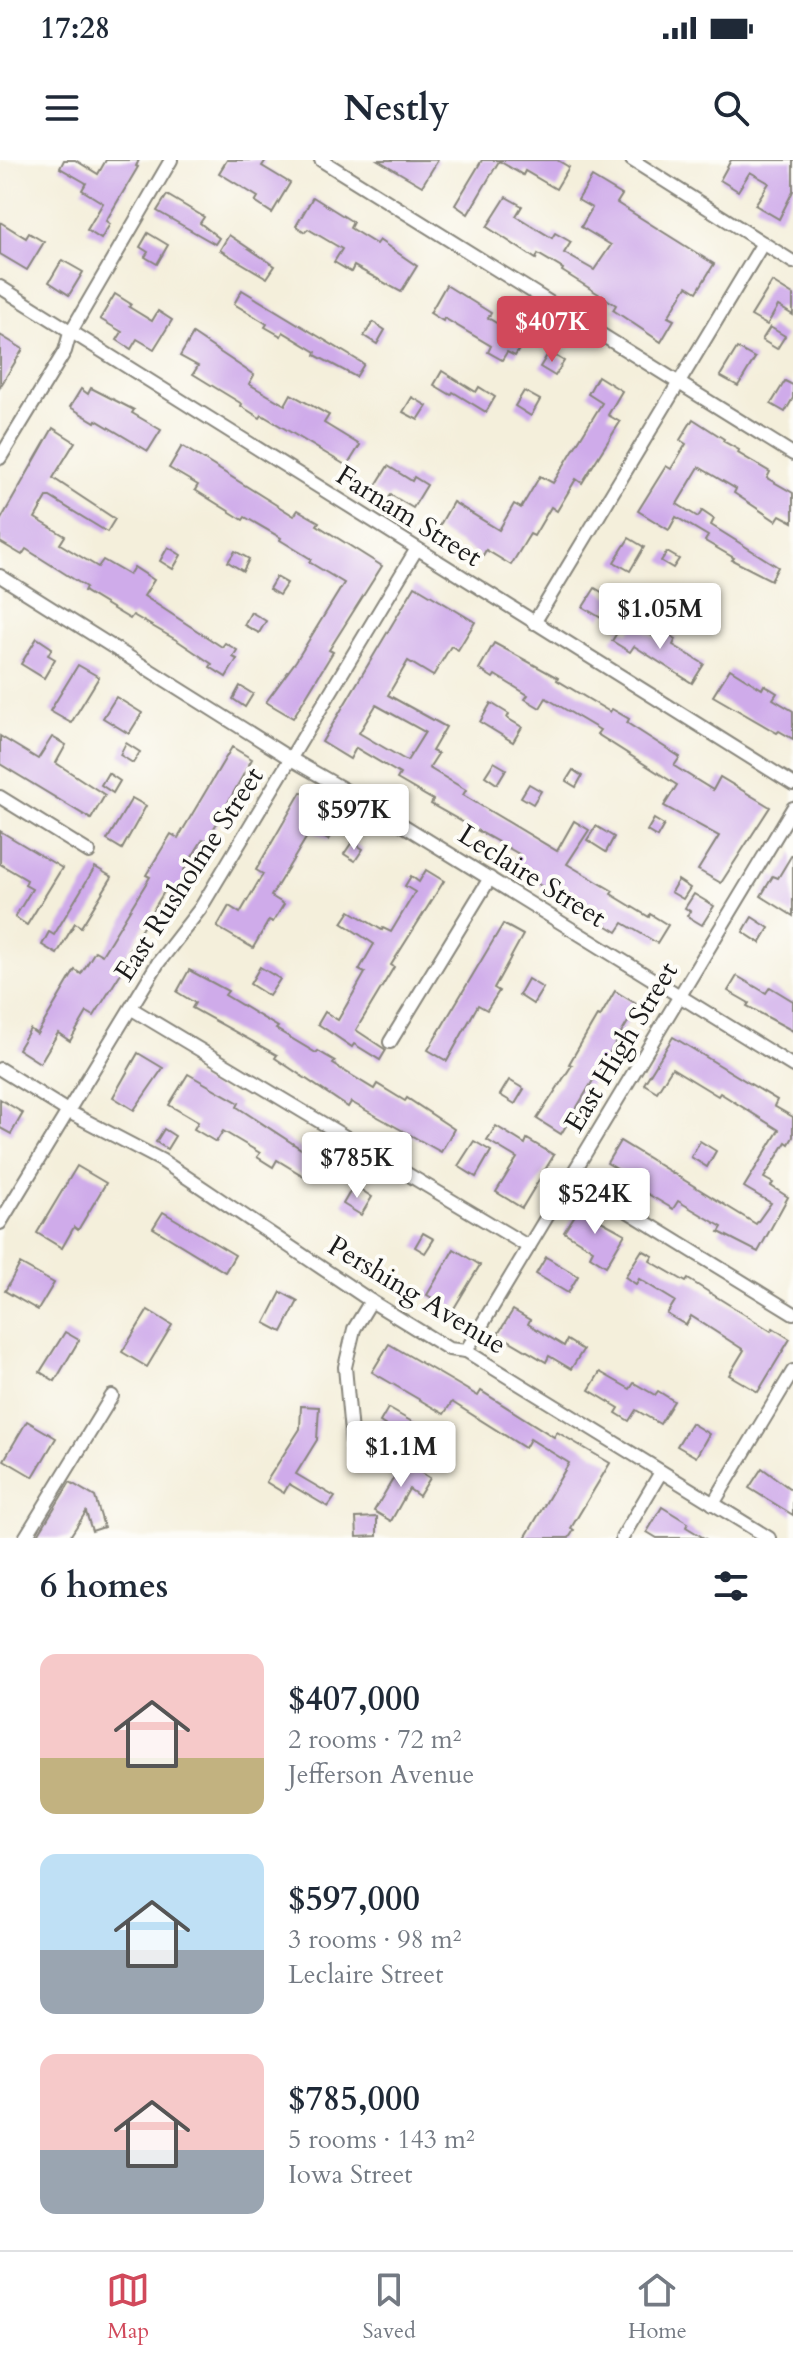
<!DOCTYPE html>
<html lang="en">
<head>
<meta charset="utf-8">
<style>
	body { margin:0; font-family:Cardo,serif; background:#f6f6f7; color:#1f2937; height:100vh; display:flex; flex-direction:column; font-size:30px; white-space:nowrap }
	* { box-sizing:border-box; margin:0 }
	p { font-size:26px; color:#747a83 }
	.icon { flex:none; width:44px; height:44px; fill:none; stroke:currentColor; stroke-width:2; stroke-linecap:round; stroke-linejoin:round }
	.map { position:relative; height:1378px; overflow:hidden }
	.drawer { display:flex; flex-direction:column; background:#fff; flex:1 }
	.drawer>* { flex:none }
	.price { position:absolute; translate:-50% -68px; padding:0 18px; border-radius:8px; background:#fff; color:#222; font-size:26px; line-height:52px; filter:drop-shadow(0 2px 4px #0008) }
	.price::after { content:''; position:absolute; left:50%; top:48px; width:24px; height:18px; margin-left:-12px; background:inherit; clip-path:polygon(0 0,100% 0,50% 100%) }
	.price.selected { background:#d1495b; color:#fff }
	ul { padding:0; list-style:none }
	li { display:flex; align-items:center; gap:24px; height:200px; padding:0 40px }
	li span { display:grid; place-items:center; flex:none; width:224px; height:160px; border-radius:16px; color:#555 }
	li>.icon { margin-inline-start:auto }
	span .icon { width:96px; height:96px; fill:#fffc; stroke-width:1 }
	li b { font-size:34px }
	h2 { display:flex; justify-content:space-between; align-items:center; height:96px; padding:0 40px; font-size:34px }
	.status { display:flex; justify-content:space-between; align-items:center; height:56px; padding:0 40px; background:#fff; direction:ltr }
	.status svg { height:22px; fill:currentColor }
	header { display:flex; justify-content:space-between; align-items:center; height:104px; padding:0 40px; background:#fff; font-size:36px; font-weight:600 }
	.dock { display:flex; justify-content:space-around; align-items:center; height:112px; border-top:2px solid #e0e1e3; background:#fff; font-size:22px; color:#747a83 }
	.dock a { display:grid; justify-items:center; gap:4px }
	.dock .selected { color:#d1495b }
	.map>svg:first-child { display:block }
	.building { fill:#cfabea; fill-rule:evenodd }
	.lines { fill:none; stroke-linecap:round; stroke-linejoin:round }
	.street-casing { stroke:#88867c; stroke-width:16 }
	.street { stroke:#fff; stroke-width:12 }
	.labels { text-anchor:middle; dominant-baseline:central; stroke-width:8; stroke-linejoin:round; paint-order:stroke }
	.street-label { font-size:28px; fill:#1c1c1c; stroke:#fdfcf7 }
</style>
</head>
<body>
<div class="status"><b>17:28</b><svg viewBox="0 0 49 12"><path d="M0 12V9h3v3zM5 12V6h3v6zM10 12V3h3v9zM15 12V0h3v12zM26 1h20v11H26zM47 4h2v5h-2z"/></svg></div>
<header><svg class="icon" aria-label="menu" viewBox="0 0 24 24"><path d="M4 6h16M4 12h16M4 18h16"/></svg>Nestly<svg class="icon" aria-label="search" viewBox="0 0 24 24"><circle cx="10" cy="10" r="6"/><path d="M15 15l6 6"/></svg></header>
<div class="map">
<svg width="793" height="1378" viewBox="0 0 793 1378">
	<rect width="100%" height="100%" fill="#fdfcf7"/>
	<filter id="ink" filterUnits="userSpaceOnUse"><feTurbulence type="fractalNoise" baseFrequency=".0125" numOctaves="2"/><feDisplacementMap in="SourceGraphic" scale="16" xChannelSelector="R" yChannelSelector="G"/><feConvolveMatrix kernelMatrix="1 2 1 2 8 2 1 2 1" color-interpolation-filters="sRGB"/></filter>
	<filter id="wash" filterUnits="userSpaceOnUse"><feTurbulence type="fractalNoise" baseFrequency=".006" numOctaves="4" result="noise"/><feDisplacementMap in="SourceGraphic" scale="32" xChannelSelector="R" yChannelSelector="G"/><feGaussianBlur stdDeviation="1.8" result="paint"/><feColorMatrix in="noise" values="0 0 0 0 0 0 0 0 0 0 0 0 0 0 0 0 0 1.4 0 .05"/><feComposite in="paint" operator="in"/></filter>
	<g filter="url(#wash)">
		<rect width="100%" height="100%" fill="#f4efdb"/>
		<g id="blocks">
			<g class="building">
				<path d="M64,0H75L98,14L106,0H139L136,6L138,7L106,61L110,64L101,79L87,70L103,43L82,30L86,23L60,8Z"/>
				<path d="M227,0H266L262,6L290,23L272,53L255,42L258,37L219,13Z"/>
				<path d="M378,0H438L422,26Z"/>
				<path d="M482,0H557L569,7L556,29L525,11L523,15L499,1L468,54L455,45Z"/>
				<path d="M731,0H793V31L779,59L755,45L769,23L750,12L738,31L720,20Z"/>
				<path d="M592,17L622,35L617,43L714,104L697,132L687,126L668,157L674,160L661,182L613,150L616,145L562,111L563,109L538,94L536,99L487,67L506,37L522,46L516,56L552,78L555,73L571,82L564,93L594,110L611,85L581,67L592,48L578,40Z"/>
				<path d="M167,35L204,57L200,63L219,78L215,84L157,51Z"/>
				<path d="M313,37L353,62L350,68L376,84L379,80L417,106L401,132L354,106L351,112L334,102L342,89L308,69L305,72L296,66Z"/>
				<path d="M0,62L26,78L29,73L44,82L27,110L0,94Z"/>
				<path d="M148,73L168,85L157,104L145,97L148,92L140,87Z"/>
				<path d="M229,75L275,106L267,118L220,90Z"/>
				<path d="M62,100L83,112L69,135L49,122Z"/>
				<path d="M772,122L793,135V155L778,146L767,165L751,156Z"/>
				<path d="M446,125L491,153L488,158L525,180L515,196L507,192L502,200L488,192L491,186L444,158L443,161L430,153Z"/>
				<path d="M242,130L364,204L356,217L315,195L316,192L283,172L281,176L265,167L267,164L234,144Z"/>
				<path d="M115,134L131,144L129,147L152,161L158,151L172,160L154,189L137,179L131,189L117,180L122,172L100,159Z"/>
				<path d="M373,162L385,170L377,184L364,176Z"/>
				<path d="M770,167L785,176L777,189L762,180Z"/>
				<path d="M193,174L254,215L249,224L278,241L285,245L291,234L329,255L324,263L360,285L347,306L262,255L260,258L241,246L242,244L193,214L198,206L180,196Z"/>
				<path d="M0,175L23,189L0,227Z"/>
				<path d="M737,188L755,198L738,226L720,216Z"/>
				<path d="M549,192L564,201L555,216L540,207Z"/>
				<path d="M442,211L476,232L479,227L495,237L486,252L453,232L451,235L434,225Z"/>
				<path d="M598,216L622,231L608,255L620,262L582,323L576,319L557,351L551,347L534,376L530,374L511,405L486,390L482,397L437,370L453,342L499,370L514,344L521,348L540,316L553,323L602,243L588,234Z"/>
				<path d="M785,221L793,225V238L785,252L771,244Z"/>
				<path d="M91,228L134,250L132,253L161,270L148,291L96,260L95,262L70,247L81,229L88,234Z"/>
				<path d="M524,231L540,240L531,256L515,246Z"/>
				<path d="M412,237L427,246L418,260L403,252Z"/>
				<path d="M693,259L724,279L723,281L739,290L738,293L770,312L767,318L793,333V362L780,355L776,361L734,333L736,329L699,307L677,344L698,357L702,351L714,359L711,365L778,407L771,420L732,400L734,398L705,381L708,376L676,357L669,370L638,351L666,306L671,309L686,284L680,280Z"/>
				<path d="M53,268L75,282L53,318L115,359L107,372L50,337H47L35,358L65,376L60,384L98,407L103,400L129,415L134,407L154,420L144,436L222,487L225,483L237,490L233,497L237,499L226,517L210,507L212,504L178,481L133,455L130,459L84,431L86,427L26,389L22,395L0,382V361Z"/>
				<path d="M182,286L294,356L298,350L319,362L317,365L382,406L329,490L333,492L293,558L266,542L296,501L344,423L309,402L311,399L280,380L281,378L245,357L243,360L195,330L198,325L169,308Z"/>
				<path d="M388,306L412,321L414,317L427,325L413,348L391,335L388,339L373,330Z"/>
				<path d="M629,378L644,387L630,411L614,402Z"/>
				<path d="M168,387L181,395L173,409L160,401Z"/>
				<path d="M235,391L249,399L243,411L228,402Z"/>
				<path d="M667,392L679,399L673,408L661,401Z"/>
				<path d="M276,417L287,423L279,435L269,429Z"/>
				<path d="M415,426L475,462L458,490L451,486L433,516L408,501L388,535L446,567L432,591L438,594L429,608L466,630L463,635L557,691L574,661L589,670L567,704L613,731L611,734L649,757L650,754L668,765L657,783L623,763L617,772L510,707L519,694L431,644L433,640L397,619L400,614L356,588L350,599L322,582ZM376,545L425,572L407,601L359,573Z"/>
				<path d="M595,428L613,439L601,458L583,447Z"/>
				<path d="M251,452L266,461L259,473L244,465Z"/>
				<path d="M634,465L656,478L662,470L676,479L673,485L704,504L692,523L634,486L630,492L612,481L620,468L629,473Z"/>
				<path d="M37,478L52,488L48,495L55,499L44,518L21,504Z"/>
				<path d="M494,483L558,518L557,520L610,552L612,549L629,559L627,563L680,597L674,606L713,630L720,617L770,647L721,723L698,710L719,676L664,646L677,625L597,574L600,570L546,538L540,548L525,539L528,535L495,515L493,518L479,509Z"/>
				<path d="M78,505L99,517L71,563L50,551Z"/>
				<path d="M730,509L762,529L764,525L777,533L773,539L793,551V579L779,571L777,573L713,536Z"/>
				<path d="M240,526L253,534L245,547L233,539Z"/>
				<path d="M116,537L142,553L129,574L103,558Z"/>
				<path d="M491,543L509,554L507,558L522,567L513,582L480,562Z"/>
				<path d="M0,576L38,599L52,577L66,585L56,603L105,635L91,659L0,604Z"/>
				<path d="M126,583L140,592L133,603L120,595Z"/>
				<path d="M232,587L252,599L207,681L203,679L184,710L188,713L176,733L167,727L120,805L124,808L94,856L87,852L70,881L58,873L40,903L18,889L30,869L37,874L75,810L81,814L95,791L102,795L150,717L146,715L171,674L178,678Z"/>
				<path d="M494,602L506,609L497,624L485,616Z"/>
				<path d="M573,610L582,616L576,627L566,621Z"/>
				<path d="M108,613L120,621L113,633L101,625Z"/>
				<path d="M529,624L541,631L533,644L521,637Z"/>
				<path d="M301,632L342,656L328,680L311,670L271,736L284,744L273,762L269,760L253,788L217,767L229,746L240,753L263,714L256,710Z"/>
				<path d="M132,638L146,646L122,689L107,680Z"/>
				<path d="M654,659L664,665L657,677L647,671Z"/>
				<path d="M596,666L614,677L606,692L587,680Z"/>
				<path d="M0,671L62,708L27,765L15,757L32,729L25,725L27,720L0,704Z"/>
				<path d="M352,682L363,689L355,701L344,694Z"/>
				<path d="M793,693V756L761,736L773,716L778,718Z"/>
				<path d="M95,707L112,717L81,767L75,763L57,794L42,785L49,772L54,775Z"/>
				<path d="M426,710L444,721L391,805L394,807L356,870L386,890L380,900L354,884L352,887L318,864L325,852L338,860L365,813L359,810L374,784L342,763L350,751L382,770L383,768L391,772L415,732L405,726L411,716L419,722Z"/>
				<path d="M678,720L690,728L683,739L671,732Z"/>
				<path d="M694,734L714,746L702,765L687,756L690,751L685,748Z"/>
				<path d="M752,757L769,768L760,783L743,772Z"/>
				<path d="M503,764L523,775L494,828L499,831L487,850L478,845L447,901L428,890Z"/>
				<path d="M260,807L280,819L269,836L250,824Z"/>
				<path d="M189,810L228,831L225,835L278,867L276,869L316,893L318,891L335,901L333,904L374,929L377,924L405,941L407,938L454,969L441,992L351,942L348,947L275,898L277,895L192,848L195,843L177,832Z"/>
				<path d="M737,816L766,833L770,827L793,841V871L747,846L749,843L728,831Z"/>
				<path d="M528,819L543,828L533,844L519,835Z"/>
				<path d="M615,831L638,845L561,974L537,959L572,905L569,904L597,856L600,857Z"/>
				<path d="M673,877L777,940L774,946L793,957V977L789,984L786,982L764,1018L773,1023L771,1026L788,1037L758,1092L719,1072L722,1067L678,1041L673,1049L636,1027L639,1022L607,1003L620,981L756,1064L771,1043L744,1027L779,970L720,933L718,936L672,908L657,932L644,924Z"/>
				<path d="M138,893L163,908L134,950L113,937Z"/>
				<path d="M188,914L239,943L237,947L321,1002L310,1020L277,1000L273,1007L257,997L260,993L223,971L216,982L194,969L198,962L169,945Z"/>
				<path d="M509,920L524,929L515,944L500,935Z"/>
				<path d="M0,939L23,953L11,974L0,968Z"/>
				<path d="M496,966L525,984L527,979L554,995L522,1048L496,1032L517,998L487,980Z"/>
				<path d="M164,969L175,976L167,989L156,982Z"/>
				<path d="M474,981L491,991L476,1017L458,1006Z"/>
				<path d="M700,981L716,991L707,1007L691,997Z"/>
				<path d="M77,1006L106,1023L78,1070L74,1067L62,1088L37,1073Z"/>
				<path d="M354,1025L372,1037L361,1055L343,1044Z"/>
				<path d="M579,1049L625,1074L606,1106L590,1096L593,1090L564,1072Z"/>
				<path d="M163,1052L235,1095L225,1112L153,1068Z"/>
				<path d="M423,1073L434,1079L425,1093L415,1087Z"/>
				<path d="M454,1089L480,1105L453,1150L427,1135Z"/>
				<path d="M642,1090L653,1096L650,1101L686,1122L688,1119L771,1171L773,1168L790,1179L758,1232L729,1215L744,1190L691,1156L686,1165L667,1154L675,1141L639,1119L636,1124L625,1117Z"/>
				<path d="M546,1097L578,1116L568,1133L536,1114Z"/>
				<path d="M20,1104L54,1123L38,1150L5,1131Z"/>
				<path d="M281,1132L298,1141L282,1172L265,1163Z"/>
				<path d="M148,1150L172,1165L147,1207L122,1192Z"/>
				<path d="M513,1150L530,1160L528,1164L564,1186L567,1180L583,1190L571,1209L549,1196L546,1202L498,1174Z"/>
				<path d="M65,1172L79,1180L55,1221L40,1212Z"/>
				<path d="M389,1184L478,1236L481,1231L554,1277L557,1272L610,1303L571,1368L574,1370L569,1378H525L569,1303L530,1279L525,1288L452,1242L444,1254L372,1212Z"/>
				<path d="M600,1212L630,1229L634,1223L655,1235L658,1231L674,1241L660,1264L636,1250L629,1261L616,1253L619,1248L589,1230Z"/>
				<path d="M301,1246L319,1247L317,1280L296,1314L335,1337L328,1347L289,1324L284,1333L266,1322L300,1269Z"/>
				<path d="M388,1248L414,1263L405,1278L380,1262Z"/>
				<path d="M27,1261L56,1278L33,1317L4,1300Z"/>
				<path d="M691,1263L709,1274L696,1297L677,1286Z"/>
				<path d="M400,1300L430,1318L419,1336L409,1329L391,1361L374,1351L396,1314L393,1312Z"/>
				<path d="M762,1308L793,1331V1355L749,1328Z"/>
				<path d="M70,1322L95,1337L104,1367L92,1371L86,1352L69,1378H36Z"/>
				<path d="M662,1347L688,1363L686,1367L704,1378H657L647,1372Z"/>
				<path d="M377,1357V1376L357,1377L356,1358Z"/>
			</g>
		</g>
	</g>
	<g filter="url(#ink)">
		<use href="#blocks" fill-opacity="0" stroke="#88867c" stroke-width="2"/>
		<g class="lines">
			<defs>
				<g id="street">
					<path d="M321,0L793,294"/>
					<path d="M632,0L793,102"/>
					<path d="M0,127L793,624"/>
					<path d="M0,298L65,191L70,173L171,0"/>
					<path d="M0,416L291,599L364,641L793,906"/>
					<path d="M534,463L763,83"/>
					<path d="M0,637L89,692"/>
					<path d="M132,849L529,1087"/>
					<path d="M390,882L490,718"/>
					<path d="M0,909L69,952L161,1000L371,1141L449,1189L466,1191L769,1378"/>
					<path d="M572,1017L793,1153"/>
					<path d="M0,1063L158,803L200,749L416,390"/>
					<path d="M466,1191L793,648"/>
					<path d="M353,1295L345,1207L354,1169L371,1141"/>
					<path d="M713,1344L793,1211"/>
					<path d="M25,1378L112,1236"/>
					<path d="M622,1378L661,1312"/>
				</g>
			</defs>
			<use href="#street" class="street-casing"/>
			<use href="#street" class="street"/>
		</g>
	</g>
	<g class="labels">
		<g class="street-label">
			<text transform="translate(409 356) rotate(32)">Farnam Street</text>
			<text transform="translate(189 714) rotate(-57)">East Rusholme Street</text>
			<text transform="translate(532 716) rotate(32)">Leclaire Street</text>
			<text transform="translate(621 887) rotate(-59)">East High Street</text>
			<text transform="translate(417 1135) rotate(31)">Pershing Avenue</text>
		</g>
	</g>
</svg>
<b class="price selected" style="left:552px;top:204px">$407K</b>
<b class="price" style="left:660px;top:491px">$1.05M</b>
<b class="price" style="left:354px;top:692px">$597K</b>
<b class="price" style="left:357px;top:1040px">$785K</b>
<b class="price" style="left:595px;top:1076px">$524K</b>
<b class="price" style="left:401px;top:1329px">$1.1M</b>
</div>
<section class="drawer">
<h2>6 homes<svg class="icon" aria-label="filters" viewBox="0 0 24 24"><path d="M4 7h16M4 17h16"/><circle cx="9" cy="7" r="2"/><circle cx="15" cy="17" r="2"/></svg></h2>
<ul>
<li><span style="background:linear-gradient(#f6c9c9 65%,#c2b280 0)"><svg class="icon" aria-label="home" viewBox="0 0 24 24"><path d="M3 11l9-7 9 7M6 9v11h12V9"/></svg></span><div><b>$407,000</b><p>2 rooms · 72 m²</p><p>Jefferson Avenue</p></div></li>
<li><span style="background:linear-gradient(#bfe0f5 60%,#9aa5b1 0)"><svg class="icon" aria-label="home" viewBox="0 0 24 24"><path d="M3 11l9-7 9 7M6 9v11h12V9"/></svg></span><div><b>$597,000</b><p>3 rooms · 98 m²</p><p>Leclaire Street</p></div></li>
<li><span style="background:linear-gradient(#f6c9c9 60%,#9aa5b1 0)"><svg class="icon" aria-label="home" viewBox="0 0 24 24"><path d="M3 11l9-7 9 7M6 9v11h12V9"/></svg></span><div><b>$785,000</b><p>5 rooms · 143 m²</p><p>Iowa Street</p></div></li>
</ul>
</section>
<nav class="dock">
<a class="selected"><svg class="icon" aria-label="map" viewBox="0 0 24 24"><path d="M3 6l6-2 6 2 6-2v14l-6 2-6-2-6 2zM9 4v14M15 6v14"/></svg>Map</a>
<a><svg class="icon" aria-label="saved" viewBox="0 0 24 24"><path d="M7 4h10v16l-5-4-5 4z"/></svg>Saved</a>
<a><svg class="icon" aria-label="home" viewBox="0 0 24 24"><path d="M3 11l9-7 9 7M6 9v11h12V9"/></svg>Home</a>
</nav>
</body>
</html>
